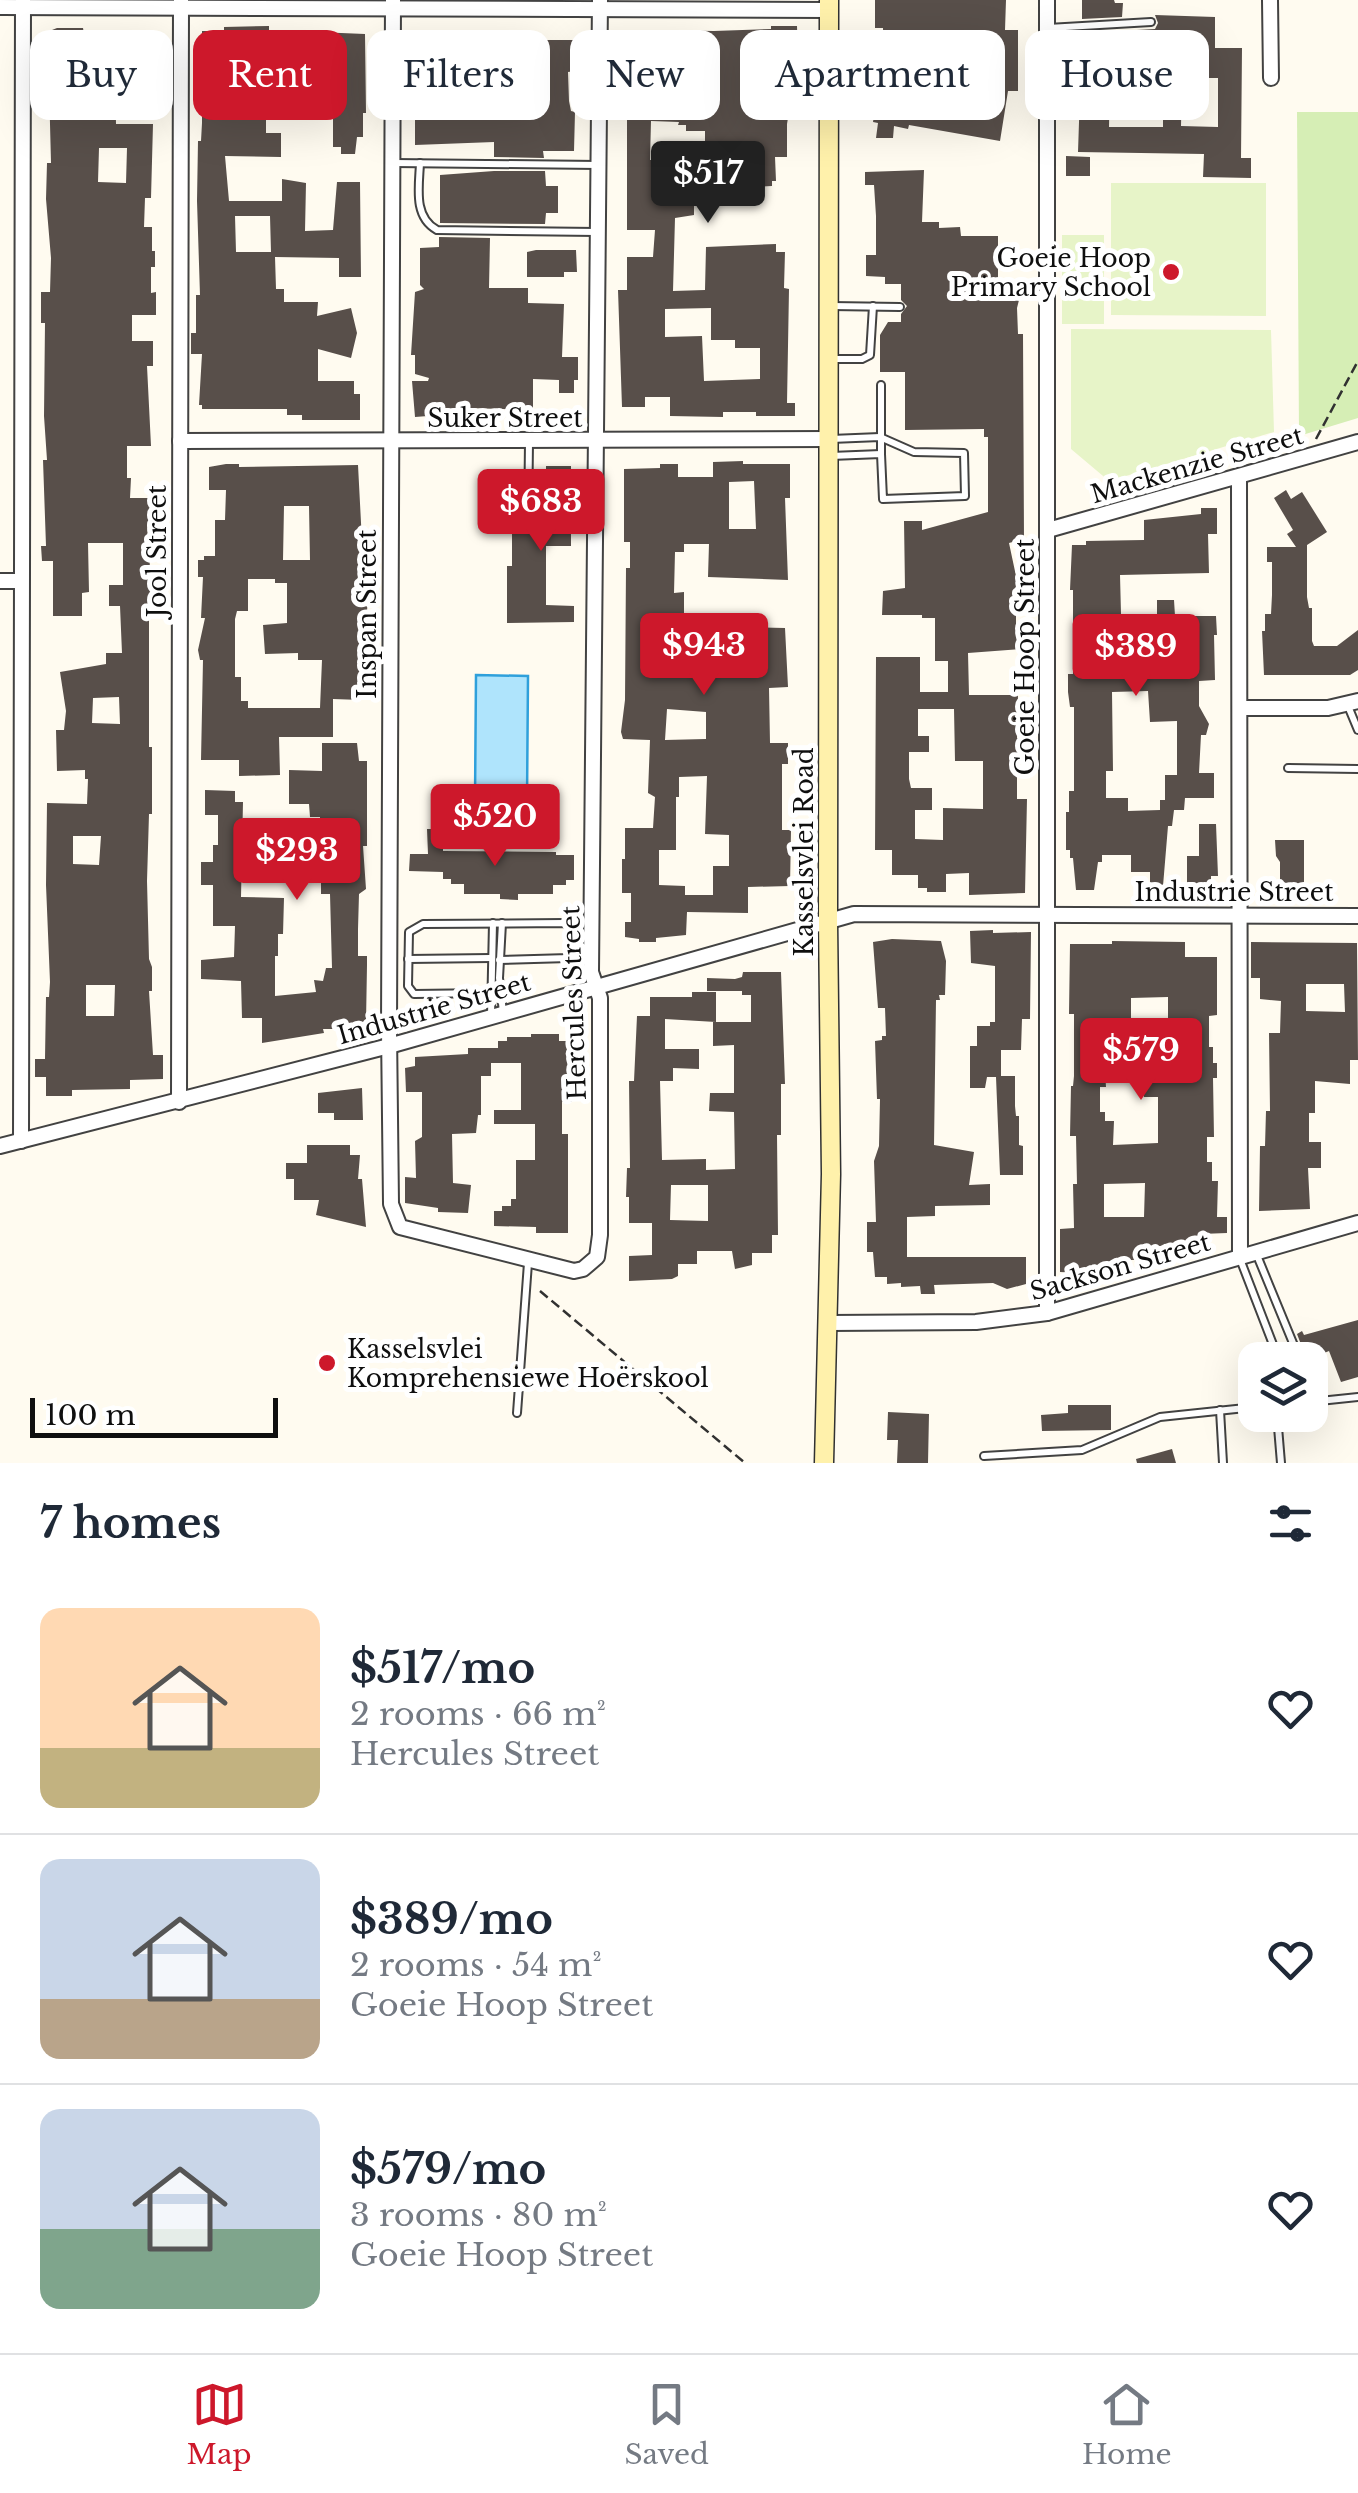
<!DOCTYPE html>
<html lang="en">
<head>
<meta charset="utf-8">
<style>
	body { margin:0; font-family:"Libre Baskerville",serif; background:#f2f2f3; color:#1f2937; height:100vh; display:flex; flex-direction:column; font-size:38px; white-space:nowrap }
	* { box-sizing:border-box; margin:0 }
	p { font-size:32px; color:#747a83 }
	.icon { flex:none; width:55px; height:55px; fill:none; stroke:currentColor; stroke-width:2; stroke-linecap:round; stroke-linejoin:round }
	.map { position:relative; height:1463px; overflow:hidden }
	.details { display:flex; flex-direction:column; background:#fff; flex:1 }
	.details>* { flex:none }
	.hud { position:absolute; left:30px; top:30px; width:1300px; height:90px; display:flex; gap:20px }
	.fabs { position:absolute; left:1238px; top:1342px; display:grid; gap:20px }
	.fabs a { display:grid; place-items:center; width:90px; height:90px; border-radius:20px; background:#fff; box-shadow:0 10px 40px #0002; font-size:50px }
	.scale { position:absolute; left:30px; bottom:25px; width:248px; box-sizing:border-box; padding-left:10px; border:5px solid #0f0f0f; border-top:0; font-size:28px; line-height:35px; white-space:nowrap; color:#0f0f0f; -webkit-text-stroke:8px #fff; paint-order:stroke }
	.price { position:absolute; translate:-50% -85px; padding:0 22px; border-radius:10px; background:#cd182b; color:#fff; font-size:32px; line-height:65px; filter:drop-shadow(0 2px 5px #0008) }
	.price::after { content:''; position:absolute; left:50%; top:60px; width:30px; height:22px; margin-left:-15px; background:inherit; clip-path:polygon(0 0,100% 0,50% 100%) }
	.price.selected { background:#222; color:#fff }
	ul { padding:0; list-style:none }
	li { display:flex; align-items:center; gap:30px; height:250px; padding:0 40px }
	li+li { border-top:2px solid #e0e1e3 }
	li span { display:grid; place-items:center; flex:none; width:280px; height:200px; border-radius:20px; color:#555 }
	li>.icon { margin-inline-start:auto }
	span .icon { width:120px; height:120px; fill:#fffc; stroke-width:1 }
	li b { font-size:42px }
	h2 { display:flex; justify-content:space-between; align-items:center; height:120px; padding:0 40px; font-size:42px }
	.chip { padding:0 35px; border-radius:20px; background:#fff; box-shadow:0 10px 40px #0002; font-size:35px; line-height:90px }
	.chip.selected { background:#cd182b; color:#fff }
	.dock { display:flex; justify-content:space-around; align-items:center; height:140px; border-top:2px solid #e0e1e3; background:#fff; font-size:28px; color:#747a83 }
	.dock a { display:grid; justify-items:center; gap:5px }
	.dock .selected { color:#cd182b }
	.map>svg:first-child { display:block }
	.green { fill:#d6eeb5 }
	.pitch { fill:#e7f4c8 }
	.water { fill:#afe4fc; stroke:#2fa0db; stroke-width:2.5 }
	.building { fill:#584f4a; fill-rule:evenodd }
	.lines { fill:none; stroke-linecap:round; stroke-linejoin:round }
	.lane-casing { stroke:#424242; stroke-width:10 }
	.street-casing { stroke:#424242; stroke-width:18 }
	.secondary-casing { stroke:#313131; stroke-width:21 }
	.path { stroke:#313131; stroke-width:2.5; stroke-dasharray:10 5; stroke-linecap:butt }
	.lane { stroke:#fff; stroke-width:6 }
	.street { stroke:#fff; stroke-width:14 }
	.secondary { stroke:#fff1ab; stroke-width:18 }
	.poi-dot { fill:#cd182b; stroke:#fff; stroke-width:4 }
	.labels { text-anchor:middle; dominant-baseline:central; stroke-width:10; stroke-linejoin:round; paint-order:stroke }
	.poi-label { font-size:25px; fill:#0f0f0f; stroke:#fff; text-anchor:end }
	.street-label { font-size:25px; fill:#0f0f0f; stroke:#fff }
</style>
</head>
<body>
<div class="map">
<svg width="1358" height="1463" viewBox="0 0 1358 1463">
	<rect width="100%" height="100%" fill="#fffbf0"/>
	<path class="green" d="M1297,112H1358V418L1299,436Z"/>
	<g class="pitch">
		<path d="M1111,183H1266V316L1111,315Z"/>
		<rect x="1062" y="235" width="42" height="89"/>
		<path d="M1071,329L1271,330L1274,432L1109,481L1071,449Z"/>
	</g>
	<path class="water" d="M476,675L528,676L527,801L475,800Z"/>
	<g class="building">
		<path d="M875,0H1006L1005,30H1018V91H1008L1000,141L909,125L908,129L894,126L893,138H876L878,123L873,122L879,84L884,85L883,28H875Z"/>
		<path d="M1082,0H1114L1115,3H1123L1122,17L1082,19Z"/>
		<path d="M1155,15L1215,17V48H1242L1241,158H1251V178L1203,177L1204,154L1078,152L1082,33L1155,29L1158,23ZM1110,77H1163V127H1109ZM1182,78H1218V127L1181,126Z"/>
		<path d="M269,26V30L365,34L366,113H363V137H357L355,154H341V147H333V114H317V102H277V105L266,106V133H281V157L225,156L229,201H282V179L306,183L305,231L333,230L337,182H360L361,277H339V258L275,257L276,289H284V302H318L317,316L351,308L357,333L351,358L318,349V381H354V394H360V420H302V415H287V409H202V405H199L202,354H191V333H196V295H200L197,201L198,141H201L202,123V31H224V27ZM235,216H270L271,252H236Z"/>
		<path d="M771,26H797L798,57H795V112H789L787,124V157H775L776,181H772V186L722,189L721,156L705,157V131H686V125H678L679,122L651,121L650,160H654L655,201H694V215L675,218L673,291L705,290L706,247L776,244V252H785L784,288L789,289L787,403H795V416H756V412H723V417L670,416V397H645V407H622L618,290H627V257H653L655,230H627V40H648V30L714,31L771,29ZM711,308V340H735V348H760V379L704,381L702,336L665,337V309Z"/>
		<path d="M57,28H83L89,63L121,64V80H115L116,124H153L151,198H145L144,227H152V251H155V267H151V293L156,292V315H132V341H153V366H147L151,446H127V478H131L130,498H151L153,525H147L150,568H162V584H152L153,615H149V747H152V814H149L147,881L149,959L152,967V991H149L153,1055H163V1079L130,1080V1089L72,1090V1096H46V1077H35V1059H45L46,997H49L50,982L46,885L47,803L87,804L88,779H85V770L57,771L56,730H64L66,711L60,672L106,664V653H122L120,606H109V585H123V543H88L89,592L82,593V616H53V561H42L41,546H46L43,460H47L44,416L45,323H41V292H50L51,258L46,199L47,163H51L49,85H43L42,34ZM99,148H127L126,183L98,182ZM119,697L120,724L92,723L93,698ZM73,836H101L99,865L73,864ZM86,985H115L114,1016H86Z"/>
		<path d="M494,33H531V40H575V71L568,72L569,101L571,111L575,112L574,151H543L544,158L494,157V142L415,145V118L493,119V76L413,75V36Z"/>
		<path d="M1066,156L1090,157V176H1066Z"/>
		<path d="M924,170L922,222H939V228L960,227L961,236H998V283L1029,282V300H1019L1017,308L1018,334H1023L1024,539L1009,543L1016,576V628H1022V649L968,653L969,695H1018L1017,738L1024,739V753H1017V799H1027L1025,893L969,895V873L946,874V892H927V888H918V875H892V850H875L876,657H920V692H948V661H935V618H922V615H882L883,591L905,588L904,521H922V530L988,512V437H984V429L905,430V372H880V335L888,322H901V314L907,306L901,300V284H885V277L866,276V255H876V216L874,185H865V172ZM918,709H954L955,761H983V809L943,808V840L915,839V810H932V788H911L909,779V752H929V736H918Z"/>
		<path d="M494,171H545L546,186H558V213H546L545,224L440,223V175Z"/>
		<path d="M439,237L490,238L489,288H528V303L564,304L562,357H578V380H574V393H559V380L533,379V410L467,408V413L415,417L412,381H428L429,378L415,374V355H411L415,292L424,289L420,285V248L439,247Z"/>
		<path d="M536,250H576L577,272H564V277H527V252Z"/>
		<path d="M743,461V464H790V498H785L788,580L708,577L709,544H684V552H675L674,593L684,592V644H708V613H736L737,627L785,628L788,687L769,688L770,743H788V764H782V830H791L790,886L748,887V913L687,912L686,935L656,938V942H639V939L625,937V922H631V893H622V859H625V828H653L655,797L648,793L650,740L623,739L621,732L625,700L626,568H630V542H624V469L660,468V464H678V477H713V462ZM754,481L756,529H729V482ZM667,709L706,712V739L665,740ZM707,776L705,834L729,835V866H713V895H685V886L659,885V850H676V797H679V777Z"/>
		<path d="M226,464H239V467L358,465L363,561H368L367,620H364V639H360L361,700L333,699V737H279L280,775L239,776V760H201L203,660H200L198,650L205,618H201L203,577H198V560H204V556H215V520H225L226,490H209V467ZM284,506H309L310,560H283ZM248,579H275V583H287V623L263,625L265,654L298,653V660H322L320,708H248V701H241V677H235V619L237,611H248Z"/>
		<path d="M546,466H571V546H546V605L574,606V622L507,623V566H512V534L542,533V521H546V495H537V472H546Z"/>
		<path d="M1286,490L1291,499L1302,492L1327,532L1307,545V597L1309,608H1312V641L1314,646H1337L1358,630V670L1350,675H1264L1262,631H1265V614H1271L1272,595V562H1267V547H1296L1287,534L1293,530L1274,498Z"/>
		<path d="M1201,508H1217V534H1208L1209,573L1120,575L1121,614H1157V600H1174L1175,616H1216L1217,635H1214L1215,680L1199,681V706L1209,724L1206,735H1201L1199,773H1214V798H1185L1184,810H1174L1172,826H1168L1163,886H1150V872H1131V855H1102V862H1098L1094,890H1076L1073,858H1070V850H1066V812H1069V791H1074V707H1070L1068,692V674H1073V590H1070L1072,545H1086V541L1144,540V520L1201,514ZM1148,691L1150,722L1177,721V775H1165V800H1160V810L1128,811V798H1106V771H1113L1112,692Z"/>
		<path d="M322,743H357L359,761H367V846H363L366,889L359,894L358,929V956H367V965L366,1023L344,1024V1029H323L324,1033L262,1043V1018H242L241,981L201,979V960L234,957L235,926H213V885H201V862H213V845H218V815H205V790L235,791V802H243L241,897L284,898L283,934H278V956H275V996L316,992L314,980L323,981L326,968H332L330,894H321V868H329V842H320V817H310L309,804H289V770L322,771Z"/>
		<path d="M1199,824H1216L1218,876H1211V894H1187V856H1199Z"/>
		<path d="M427,829H443V851L556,852V855H574V880H566V885H553V894H518V900L500,899V894H464V884H451V879H443V872L409,871L410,854H428Z"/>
		<path d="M1275,840H1304V889H1280V862L1276,856Z"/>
		<path d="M993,930V933L1031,932L1030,1019H1022L1021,1050H1001V1076H1015V1106L1016,1116H1019V1145L1023,1146V1175H1000L996,1077H987L985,1088H970V1046H977V1026H990V1022H995V966L971,963L970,931Z"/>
		<path d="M892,939L941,941L946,961L945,995H939L940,1000H936L934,1145L974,1152L969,1185L990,1184V1205L935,1206V1216L907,1217V1257H1026V1284L1007,1289L993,1283L934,1285L935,1294H921L920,1286L901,1287V1283L887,1284V1277H875L873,1252H867V1222H876L874,1161L879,1146L880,1099H877L875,1041L882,1040V1036H886L885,1008H878L873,942Z"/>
		<path d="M1112,941L1185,942V957H1217V1015L1209,1016V1047H1213V1063H1217V1078H1213L1214,1137H1207V1162H1212V1181H1218L1217,1217H1227V1233L1201,1234V1240L1164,1244V1262L1143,1268V1260H1114V1263H1103V1274L1060,1272V1229L1074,1228L1073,1184H1077L1076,1136H1070L1071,1086H1073L1074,1076V1014H1069L1070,944H1112ZM1168,997V1026L1131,1024V998ZM1144,1071V1097H1158V1143L1113,1145L1114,1121H1105V1112H1100V1087H1106L1105,1072ZM1145,1183L1144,1217H1104V1184Z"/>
		<path d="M1251,942L1357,943L1358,1060H1350V1084L1315,1081V1113H1309V1142H1321V1168H1308L1310,1209L1259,1211L1260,1146H1265L1266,1111H1270L1269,1033H1280L1281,1001L1260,999V978H1251ZM1306,984H1344L1345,1012L1306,1011Z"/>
		<path d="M743,972H781L785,1084H781V1135H777L778,1235H772V1253H752V1265L735,1269L732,1251H697V1264H678V1276L672,1279L629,1281V1256L652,1255V1223H629V1197H626L627,1168H630L629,1081H634L637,1016H650V997H692V992H716V1022L665,1019V1049H699V1069L673,1068V1081H660L662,1160L706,1159V1170L735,1169L734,1112L709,1111L710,1093H734V1045L713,1046V1022H751V995H742V991H707V978L735,979L742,977ZM671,1185H708V1221L670,1220Z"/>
		<path d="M531,1034H559V1041H570L572,1102H562V1134H568V1233H536V1227L494,1226V1211H502V1206H511V1199H516V1160H535V1124H494V1110H521V1063H491V1076H481V1115H478L476,1133L452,1134L453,1183L471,1185L468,1213L438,1212V1208L405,1203V1177L416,1178L415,1141L422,1137V1092H406L405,1068L415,1066V1057L468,1054V1048H498V1041H507V1037H531Z"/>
		<path d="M362,1088L363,1120H334V1113H318V1093Z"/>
		<path d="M307,1145H350V1155H360L358,1179H362L366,1227L316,1215L319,1200H294V1179H286V1163H307Z"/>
		<path d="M1358,1320V1377L1341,1382L1329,1351L1307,1360L1297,1334L1302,1331L1304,1335Z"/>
		<path d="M1068,1405H1111V1430L1042,1431L1041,1415L1068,1413Z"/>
		<path d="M888,1412L929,1414L928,1463H897L898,1440H887Z"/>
		<path d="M1172,1449L1176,1463H1137L1136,1459Z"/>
	</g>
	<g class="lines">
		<defs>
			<g id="lane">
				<path d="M1048,28L1151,22"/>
				<path d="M393,163L599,165"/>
				<path d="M420,163C419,187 413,217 437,230L597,232"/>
				<path d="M831,306L900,307"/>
				<path d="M831,359H862L870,355L873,306"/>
				<path d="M881,454V385"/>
				<path d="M831,456L881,454L883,499L965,496L964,453L914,452L880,437L831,439"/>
				<path d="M528,527L529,442"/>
				<path d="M1348,706L1358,730"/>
				<path d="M1288,768L1358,769"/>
				<path d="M502,923L499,978L503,1012"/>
				<path d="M408,959L491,958"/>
				<path d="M490,993L414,994L408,986L409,932L423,924L565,923L576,932L575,949L569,958L499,960"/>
				<path d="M491,1016L493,923"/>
				<path d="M1256,1253L1300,1360"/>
				<path d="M1240,1259L1279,1360"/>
				<path d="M1310,1385L1316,1401"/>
				<path d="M1310,1402L1358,1397"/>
				<path d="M1220,1410L1223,1463"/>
				<path d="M517,1413L528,1263"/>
				<path d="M1277,1415L1281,1463"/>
				<path d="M984,1456L1082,1450L1160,1417L1255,1407"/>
			</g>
			<g id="street">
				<path d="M393,0L389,1031L391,1204L400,1227L574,1271L583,1269L597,1257L600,1235V998L591,972L600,0"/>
				<path d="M1047,0V1313"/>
				<path d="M1270,0L1271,78"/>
				<path d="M0,7L829,10"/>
				<path d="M180,441L830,439"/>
				<path d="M1239,477L1240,1256"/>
				<path d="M1048,530L1358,442"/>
				<path d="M0,581H20"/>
				<path d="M1240,708H1328L1358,701"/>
				<path d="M179,1102L181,0"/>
				<path d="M21,1141L23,0"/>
				<path d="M0,1146L389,1046L854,914L1358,916"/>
				<path d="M829,1323L976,1322L1047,1313L1358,1223"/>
			</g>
			<path id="secondary" d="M824,1463L831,1174L828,921L829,0"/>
		</defs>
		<use href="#lane" class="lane-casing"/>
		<use href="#street" class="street-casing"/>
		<use href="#secondary" class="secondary-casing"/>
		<g class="path">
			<path d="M1316,439L1358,361"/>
			<path d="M540,1291L745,1463"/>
		</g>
		<use href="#lane" class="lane"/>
		<use href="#street" class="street"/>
		<use href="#secondary" class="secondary"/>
	</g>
	<g class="poi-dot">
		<circle cx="1171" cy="272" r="10"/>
		<circle cx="327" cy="1363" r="10"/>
	</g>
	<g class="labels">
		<g class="poi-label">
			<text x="1151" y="258">Goeie Hoop<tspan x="1151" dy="29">Primary School</tspan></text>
			<text x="347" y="1349" text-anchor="start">Kasselsvlei<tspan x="347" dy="29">Komprehensiewe Hoërskool</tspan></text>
		</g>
		<g class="street-label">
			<text x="505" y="418">Suker Street</text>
			<text transform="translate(1197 465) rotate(-16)">Mackenzie Street</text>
			<text transform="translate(157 551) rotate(-90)">Jool Street</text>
			<text transform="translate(367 614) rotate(-90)">Inspan Street</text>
			<text transform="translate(1025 657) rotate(-90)">Goeie Hoop Street</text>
			<text transform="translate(804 852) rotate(-90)">Kasselsvlei Road</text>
			<text x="1234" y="892">Industrie Street</text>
			<text transform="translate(574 1003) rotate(-92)">Hercules Street</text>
			<text transform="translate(434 1009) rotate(-16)">Industrie Street</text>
			<text transform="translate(1120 1267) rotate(-16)">Sackson Street</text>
		</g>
	</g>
</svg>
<div class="fabs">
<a><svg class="icon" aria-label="layers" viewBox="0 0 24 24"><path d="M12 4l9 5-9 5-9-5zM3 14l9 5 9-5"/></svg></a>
</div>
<div class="scale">100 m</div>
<b class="price selected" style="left:708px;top:226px">$517</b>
<b class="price" style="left:541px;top:554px">$683</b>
<b class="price" style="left:704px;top:698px">$943</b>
<b class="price" style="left:1136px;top:699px">$389</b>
<b class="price" style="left:495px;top:869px">$520</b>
<b class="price" style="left:297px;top:903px">$293</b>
<b class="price" style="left:1141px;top:1103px">$579</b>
<div class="hud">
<a class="chip">Buy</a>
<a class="chip selected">Rent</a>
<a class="chip">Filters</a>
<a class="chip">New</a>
<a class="chip">Apartment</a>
<a class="chip">House</a>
</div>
</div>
<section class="details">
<h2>7 homes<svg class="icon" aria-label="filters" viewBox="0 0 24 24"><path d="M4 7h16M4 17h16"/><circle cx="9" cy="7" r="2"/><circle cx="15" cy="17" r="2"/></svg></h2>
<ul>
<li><span style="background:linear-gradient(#ffd9b3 70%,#c2b280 0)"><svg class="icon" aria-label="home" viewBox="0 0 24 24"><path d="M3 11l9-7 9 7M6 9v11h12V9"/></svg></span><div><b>$517/mo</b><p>2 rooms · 66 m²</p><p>Hercules Street</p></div><svg class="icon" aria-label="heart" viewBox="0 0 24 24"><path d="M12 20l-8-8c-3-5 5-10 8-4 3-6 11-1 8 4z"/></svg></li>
<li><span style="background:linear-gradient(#c9d6e8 70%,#b9a48a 0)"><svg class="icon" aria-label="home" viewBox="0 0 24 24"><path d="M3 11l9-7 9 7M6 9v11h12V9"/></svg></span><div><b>$389/mo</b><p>2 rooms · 54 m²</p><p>Goeie Hoop Street</p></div><svg class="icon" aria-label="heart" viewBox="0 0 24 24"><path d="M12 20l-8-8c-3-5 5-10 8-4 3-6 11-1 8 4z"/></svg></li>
<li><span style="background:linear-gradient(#c9d6e8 60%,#7fa58c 0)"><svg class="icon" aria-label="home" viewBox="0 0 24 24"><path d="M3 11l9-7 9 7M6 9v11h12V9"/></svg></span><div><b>$579/mo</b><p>3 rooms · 80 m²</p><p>Goeie Hoop Street</p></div><svg class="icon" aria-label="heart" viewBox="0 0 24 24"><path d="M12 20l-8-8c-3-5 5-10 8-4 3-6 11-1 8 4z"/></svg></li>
</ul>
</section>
<nav class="dock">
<a class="selected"><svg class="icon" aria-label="map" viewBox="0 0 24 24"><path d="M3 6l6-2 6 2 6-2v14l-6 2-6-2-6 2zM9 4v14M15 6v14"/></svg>Map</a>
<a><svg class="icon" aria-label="saved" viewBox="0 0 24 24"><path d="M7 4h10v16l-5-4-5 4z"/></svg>Saved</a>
<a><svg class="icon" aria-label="home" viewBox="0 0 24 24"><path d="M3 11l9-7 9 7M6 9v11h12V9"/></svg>Home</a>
</nav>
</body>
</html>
